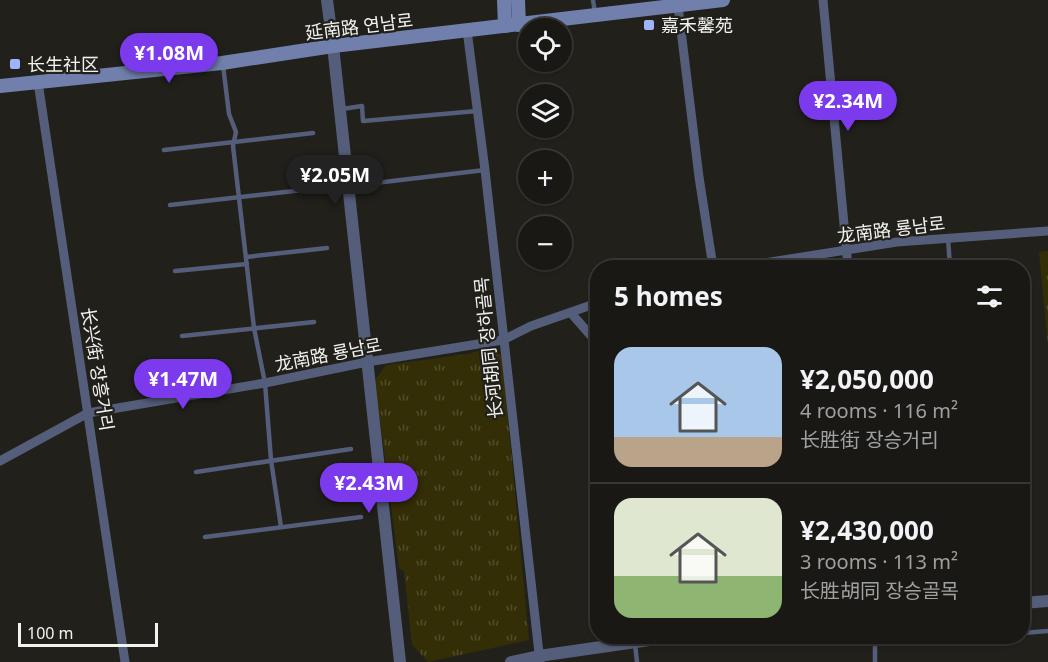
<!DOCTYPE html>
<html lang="en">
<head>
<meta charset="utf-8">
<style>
	body { margin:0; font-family:"Noto Sans","Noto Sans SC","Noto Sans KR",sans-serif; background:#22211d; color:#f1f3f6; height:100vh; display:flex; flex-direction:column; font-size:22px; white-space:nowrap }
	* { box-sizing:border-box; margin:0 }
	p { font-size:20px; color:#9fa0a0 }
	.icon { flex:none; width:33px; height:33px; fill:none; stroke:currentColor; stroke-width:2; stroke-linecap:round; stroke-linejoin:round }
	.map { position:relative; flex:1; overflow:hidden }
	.side { position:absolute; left:590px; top:260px; width:440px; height:384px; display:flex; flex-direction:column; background:#191814; border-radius:24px; box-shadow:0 2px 4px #0004,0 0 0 2px #373734 }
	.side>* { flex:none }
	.buttons { position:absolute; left:518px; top:18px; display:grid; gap:12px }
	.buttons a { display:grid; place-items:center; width:54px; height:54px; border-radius:50%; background:#191814; box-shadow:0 2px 4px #0004,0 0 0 2px #373734; font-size:30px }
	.scale { position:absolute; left:18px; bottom:15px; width:140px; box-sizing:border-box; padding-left:6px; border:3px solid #f2f2ef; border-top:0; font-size:16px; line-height:21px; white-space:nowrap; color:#f2f2ef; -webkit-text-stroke:4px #21201b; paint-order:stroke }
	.price { position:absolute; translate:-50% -51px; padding:0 14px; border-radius:21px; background:#7c3aed; color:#fff; font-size:20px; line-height:39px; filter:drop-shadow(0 2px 3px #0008) }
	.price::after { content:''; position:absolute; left:50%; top:36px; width:18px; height:14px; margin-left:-9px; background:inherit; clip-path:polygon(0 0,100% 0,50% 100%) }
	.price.current { background:#222; color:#fff }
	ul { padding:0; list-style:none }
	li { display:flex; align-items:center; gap:18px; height:150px; padding:0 24px }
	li+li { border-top:2px solid #373734 }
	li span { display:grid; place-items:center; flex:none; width:168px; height:120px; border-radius:18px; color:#555 }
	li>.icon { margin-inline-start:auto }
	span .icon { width:72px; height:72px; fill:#fffc; stroke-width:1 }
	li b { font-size:26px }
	h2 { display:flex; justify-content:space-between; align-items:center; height:72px; padding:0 24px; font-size:26px }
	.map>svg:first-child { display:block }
	.grass { fill:url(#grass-tufts) }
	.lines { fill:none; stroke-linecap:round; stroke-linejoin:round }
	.service { stroke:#545d79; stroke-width:4.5 }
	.minor { stroke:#545d79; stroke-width:9 }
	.tertiary { stroke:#545d79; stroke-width:12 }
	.secondary { stroke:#717fac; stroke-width:14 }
	.poi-dot { fill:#9eb4fd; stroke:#21201b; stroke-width:2 }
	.labels { text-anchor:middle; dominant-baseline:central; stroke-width:4.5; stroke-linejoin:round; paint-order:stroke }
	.poi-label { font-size:18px; fill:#f2f2ef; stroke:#21201b; text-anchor:start }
	.street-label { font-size:18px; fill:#f2f2ef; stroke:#21201b }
</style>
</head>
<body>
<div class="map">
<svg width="1048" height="662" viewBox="0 0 1048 662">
	<defs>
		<pattern id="grass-tufts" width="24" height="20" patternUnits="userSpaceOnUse" patternTransform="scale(1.5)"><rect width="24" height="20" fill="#332e06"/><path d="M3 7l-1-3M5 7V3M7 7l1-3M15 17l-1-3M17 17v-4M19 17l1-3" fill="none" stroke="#514d2b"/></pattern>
	</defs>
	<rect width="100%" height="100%" fill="#21201b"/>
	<g class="grass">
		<path d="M1048,251V345L1039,252Z"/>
		<path d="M491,347L502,356L529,640L428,662L412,645L404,571L399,568L375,380L386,365L468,354Z"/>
	</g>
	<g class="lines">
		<g class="service">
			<path d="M593,0L595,13"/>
			<path d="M223,65L229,114L236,132L233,146L254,328L265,383L271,460L281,527"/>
			<path d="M342,109L362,106L363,121L477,111"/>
			<path d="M164,150L313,133"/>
			<path d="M350,186L485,170"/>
			<path d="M170,205L321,188"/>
			<path d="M948,238L950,267"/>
			<path d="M246,257L327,248"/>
			<path d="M175,271L247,264"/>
			<path d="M1022,284L1028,283"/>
			<path d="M182,336L314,322"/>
			<path d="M196,472L351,449"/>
			<path d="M205,537L361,517"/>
			<path d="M1022,633L1048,631"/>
			<path d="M875,636V662"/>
			<path d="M939,641L993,636"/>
			<path d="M635,644L637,662"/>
		</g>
		<g class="minor">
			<path d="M823,0L848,267"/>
			<path d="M678,6L699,177L713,267"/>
			<path d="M467,30L485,170L540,662"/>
			<path d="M38,82L125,662"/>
			<path d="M739,267L897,242L1048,231"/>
			<path d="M571,313L592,337L597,364"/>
			<path d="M0,461L88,413L265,383L367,362L503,340L531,326L597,303"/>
		</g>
		<g class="tertiary">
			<path d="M327,0L333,46L400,662"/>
			<path d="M1022,603L1048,601"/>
			<path d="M511,662L539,656L677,636"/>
		</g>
		<g class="secondary">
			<path d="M504,0L505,26"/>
			<path d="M518,0L519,25"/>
			<path d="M0,86L222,63L333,46L723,0"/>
		</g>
	</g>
	<g class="poi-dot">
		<rect x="643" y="19" width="12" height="12" rx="3"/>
		<rect x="9" y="58" width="12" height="12" rx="3"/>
	</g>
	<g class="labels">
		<g class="poi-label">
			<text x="661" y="25">嘉禾馨苑</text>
			<text x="27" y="64">长生社区</text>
		</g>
		<g class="street-label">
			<text transform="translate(359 26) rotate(-7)">延南路 연남로</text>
			<text transform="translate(891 229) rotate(-7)">龙南路 룡남로</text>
			<text transform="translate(488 348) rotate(-96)">长河胡同 장하골목</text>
			<text transform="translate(328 354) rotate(-11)">龙南路 룡남로</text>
			<text transform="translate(98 369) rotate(81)">长兴街 장흥거리</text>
		</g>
	</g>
</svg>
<div class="buttons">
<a><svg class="icon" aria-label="locate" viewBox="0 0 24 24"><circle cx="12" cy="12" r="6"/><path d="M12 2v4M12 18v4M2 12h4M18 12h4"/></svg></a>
<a><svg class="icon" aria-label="layers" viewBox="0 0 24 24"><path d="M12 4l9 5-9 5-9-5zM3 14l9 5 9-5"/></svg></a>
<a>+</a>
<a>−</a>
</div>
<div class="scale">100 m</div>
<b class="price" style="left:169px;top:84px">¥1.08M</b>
<b class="price" style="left:848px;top:132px">¥2.34M</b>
<b class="price current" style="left:335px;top:206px">¥2.05M</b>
<b class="price" style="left:183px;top:410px">¥1.47M</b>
<b class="price" style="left:369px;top:514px">¥2.43M</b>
<section class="side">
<h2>5 homes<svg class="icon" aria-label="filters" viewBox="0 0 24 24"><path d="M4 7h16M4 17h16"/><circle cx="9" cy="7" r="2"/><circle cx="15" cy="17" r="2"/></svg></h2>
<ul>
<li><span style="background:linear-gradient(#a9c7e8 75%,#b9a48a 0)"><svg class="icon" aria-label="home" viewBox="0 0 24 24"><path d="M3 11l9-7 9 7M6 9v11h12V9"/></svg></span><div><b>¥2,050,000</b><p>4 rooms · 116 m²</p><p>长胜街 장승거리</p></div></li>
<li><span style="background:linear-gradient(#dfe7d0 65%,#8fb573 0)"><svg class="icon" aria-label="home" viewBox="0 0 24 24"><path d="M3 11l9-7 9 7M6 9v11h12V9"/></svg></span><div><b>¥2,430,000</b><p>3 rooms · 113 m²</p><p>长胜胡同 장승골목</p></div></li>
</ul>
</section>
</div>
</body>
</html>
